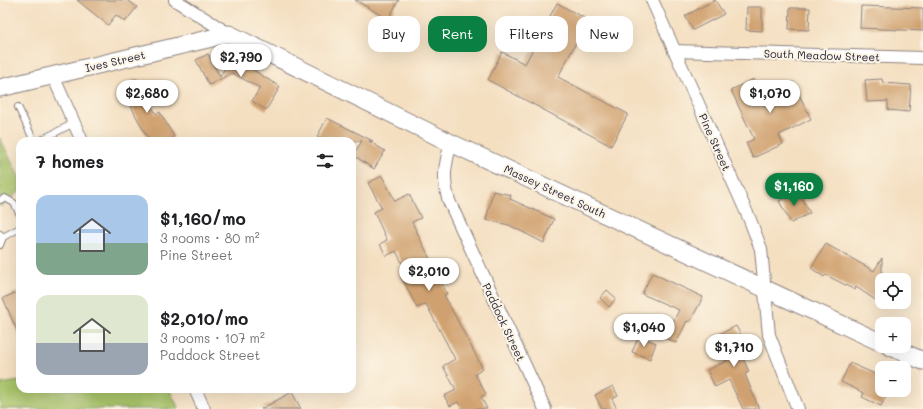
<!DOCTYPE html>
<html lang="en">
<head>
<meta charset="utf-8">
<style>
	body { margin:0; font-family:Mali,sans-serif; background:#f6f6f6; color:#202124; height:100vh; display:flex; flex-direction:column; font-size:15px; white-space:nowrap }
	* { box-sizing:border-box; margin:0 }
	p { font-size:13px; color:#757577 }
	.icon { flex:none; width:22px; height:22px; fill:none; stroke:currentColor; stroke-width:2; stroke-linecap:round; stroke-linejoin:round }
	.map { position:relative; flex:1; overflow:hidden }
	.drawer { position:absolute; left:16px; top:137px; width:340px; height:256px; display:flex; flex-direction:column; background:#fff; border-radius:12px; box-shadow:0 4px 16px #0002 }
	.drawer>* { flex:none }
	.top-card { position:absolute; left:368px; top:16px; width:380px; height:36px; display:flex; gap:8px }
	.tools { position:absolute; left:875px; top:273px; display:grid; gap:8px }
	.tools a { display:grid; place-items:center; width:36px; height:36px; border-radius:8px; background:#fff; box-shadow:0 4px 16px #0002; font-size:20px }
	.price { position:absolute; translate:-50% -34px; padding:0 9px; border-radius:14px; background:#fff; color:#222; font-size:13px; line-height:26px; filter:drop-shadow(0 1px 2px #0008) }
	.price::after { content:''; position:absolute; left:50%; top:24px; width:12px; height:9px; margin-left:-6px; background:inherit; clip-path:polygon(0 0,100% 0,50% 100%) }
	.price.on { background:#0b8043; color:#fff }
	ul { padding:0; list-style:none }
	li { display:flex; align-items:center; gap:12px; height:100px; padding:0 20px }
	li span { display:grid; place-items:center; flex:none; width:112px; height:80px; border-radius:12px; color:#555 }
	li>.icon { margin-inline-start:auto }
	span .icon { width:48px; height:48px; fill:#fffc; stroke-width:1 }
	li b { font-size:17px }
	h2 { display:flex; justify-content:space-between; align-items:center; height:48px; padding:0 20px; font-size:17px }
	.tag { padding:0 14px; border-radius:12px; background:#fff; box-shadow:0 4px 16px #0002; font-size:14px; line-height:36px }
	.tag.on { background:#0b8043; color:#fff }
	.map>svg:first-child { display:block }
	.green { fill:#a6c168; stroke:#647252 }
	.building { fill:#d0a16f }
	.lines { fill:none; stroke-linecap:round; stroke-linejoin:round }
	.lane-casing { stroke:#8b807e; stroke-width:8 }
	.street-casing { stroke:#8b807e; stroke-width:14 }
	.secondary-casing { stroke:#8b807e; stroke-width:19 }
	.lane { stroke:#fff; stroke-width:6 }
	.street { stroke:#fff; stroke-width:12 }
	.secondary { stroke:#fff; stroke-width:17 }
	.labels { text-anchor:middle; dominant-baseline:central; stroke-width:4; stroke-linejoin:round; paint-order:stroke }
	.street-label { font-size:11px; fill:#22223b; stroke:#fcf5e5 }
</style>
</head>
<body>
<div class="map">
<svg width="923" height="409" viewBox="0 0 923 409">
	<rect width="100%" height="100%" fill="#fcf5e5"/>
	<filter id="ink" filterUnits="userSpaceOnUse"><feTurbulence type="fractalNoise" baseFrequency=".025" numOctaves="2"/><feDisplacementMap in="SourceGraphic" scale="8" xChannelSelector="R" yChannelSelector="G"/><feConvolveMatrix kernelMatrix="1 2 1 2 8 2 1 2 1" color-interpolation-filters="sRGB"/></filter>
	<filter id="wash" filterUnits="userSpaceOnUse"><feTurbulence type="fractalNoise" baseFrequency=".012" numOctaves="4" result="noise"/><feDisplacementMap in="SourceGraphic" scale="16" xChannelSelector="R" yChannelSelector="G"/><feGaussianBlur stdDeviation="0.9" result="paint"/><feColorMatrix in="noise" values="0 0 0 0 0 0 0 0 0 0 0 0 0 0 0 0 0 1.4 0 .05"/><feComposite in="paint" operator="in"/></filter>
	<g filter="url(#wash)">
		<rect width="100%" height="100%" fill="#f4dfc1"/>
		<g class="green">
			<path d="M0,138L20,179V191L0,207Z"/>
			<path d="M20,381V389H169L179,409H0V384Z"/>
		</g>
		<g id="blocks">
			<g class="building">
				<path d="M77,0H127L137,7L125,22L116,15L108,25Z"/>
				<path d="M355,0H399L388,19Z"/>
				<path d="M715,0L724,14L693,30L685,16Z"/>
				<path d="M557,3L588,20L558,77L628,114L611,146L488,80L502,52L525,64Z"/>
				<path d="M861,6L923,8V31L860,28Z"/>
				<path d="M747,7H762V31L746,30Z"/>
				<path d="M790,8H810L809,30L789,29Z"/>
				<path d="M208,54L220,77L232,55L251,65L250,68L280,87L266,110L252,101L260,88L232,73L209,85L196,60Z"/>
				<path d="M137,79L156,114L160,112L174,137L167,141H149L121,87Z"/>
				<path d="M754,79L762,97L793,82L811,119L779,135L783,144L753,158L746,143L754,139L731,90Z"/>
				<path d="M882,79L883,83L911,85L909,112L888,110V101L867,102L865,80Z"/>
				<path d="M327,118L373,141H369L385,151L374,169L353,155L362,141H325L317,137Z"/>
				<path d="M382,176L395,201L409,194L421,218L412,222L447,294L444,295L483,369L475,374L486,394L481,397L487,409H462L458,402L450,406L444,396L456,390L443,366L455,359L426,304L417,308L401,276L407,273L396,251L386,256L380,244L387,240L374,212L382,208L368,183Z"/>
				<path d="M493,191L511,195L510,199L554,219L544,243L509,225L486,220Z"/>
				<path d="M798,191L810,213L791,223L779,201Z"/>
				<path d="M826,244L874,271L882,258V293L877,301L856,287L855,290L826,275L824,277L811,268Z"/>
				<path d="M652,273L703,297L690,322L687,321L676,343L665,338L679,310L642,294Z"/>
				<path d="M607,290L616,298L609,307L600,298Z"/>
				<path d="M20,291V338L3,298Z"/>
				<path d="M736,326L745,343L738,347L749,372L745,374L759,409H743L729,380L715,387L707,370L727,361L714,337Z"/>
				<path d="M639,336L656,343L650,359L632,352Z"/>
				<path d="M850,363L882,377V390H889L881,406L862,397L864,393L841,382Z"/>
				<path d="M613,386L618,396L612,399L617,409H602L595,395Z"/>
				<path d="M292,392L301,409H261Z"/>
			</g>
		</g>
	</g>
	<g filter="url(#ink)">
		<use href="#blocks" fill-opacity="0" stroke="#8b807e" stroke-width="1"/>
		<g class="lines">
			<defs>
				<g id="lane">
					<path d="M18,107L34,141"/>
					<path d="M39,141L74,123"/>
					<path d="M0,200L5,198L14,203L20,215"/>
					<path d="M0,234L3,237L20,228"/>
					<path d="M0,245L3,237"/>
				</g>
				<g id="street">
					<path d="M175,0L229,34"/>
					<path d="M652,0L750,220L761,249L769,335L798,409"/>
					<path d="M674,51L923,58"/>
					<path d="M53,76L82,141"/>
					<path d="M451,143C445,164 442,179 449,201L545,409"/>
					<path d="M195,389L204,409"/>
				</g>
				<g id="secondary">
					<path d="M0,88L229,34L451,143L882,343"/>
					<path d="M889,346L923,361"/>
				</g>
			</defs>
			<use href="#lane" class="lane-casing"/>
			<use href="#street" class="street-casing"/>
			<use href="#secondary" class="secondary-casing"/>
			<use href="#lane" class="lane"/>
			<use href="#street" class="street"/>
			<use href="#secondary" class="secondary"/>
		</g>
	</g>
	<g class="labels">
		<g class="street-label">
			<text transform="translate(822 55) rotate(2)">South Meadow Street</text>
			<text transform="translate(115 61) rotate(-13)">Ives Street</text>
			<text transform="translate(715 142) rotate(66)">Pine Street</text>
			<text transform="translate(555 191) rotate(25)">Massey Street South</text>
			<text transform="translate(504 322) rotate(65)">Paddock Street</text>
		</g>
	</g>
</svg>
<div class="tools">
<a><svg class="icon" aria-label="locate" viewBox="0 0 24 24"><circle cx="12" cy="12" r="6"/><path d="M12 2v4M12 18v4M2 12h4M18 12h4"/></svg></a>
<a>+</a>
<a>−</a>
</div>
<b class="price" style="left:241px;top:78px">$2,790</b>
<b class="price" style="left:147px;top:114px">$2,680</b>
<b class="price" style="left:770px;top:114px">$1,070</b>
<b class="price on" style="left:794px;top:207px">$1,160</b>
<b class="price" style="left:429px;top:292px">$2,010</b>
<b class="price" style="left:644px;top:348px">$1,040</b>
<b class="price" style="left:734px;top:368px">$1,710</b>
<div class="top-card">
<a class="tag">Buy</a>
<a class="tag on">Rent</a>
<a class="tag">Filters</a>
<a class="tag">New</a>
</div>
<section class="drawer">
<h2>7 homes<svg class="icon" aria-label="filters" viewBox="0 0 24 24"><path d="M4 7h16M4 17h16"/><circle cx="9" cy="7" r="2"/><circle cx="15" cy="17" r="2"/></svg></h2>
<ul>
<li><span style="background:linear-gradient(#a9c7e8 60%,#7fa58c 0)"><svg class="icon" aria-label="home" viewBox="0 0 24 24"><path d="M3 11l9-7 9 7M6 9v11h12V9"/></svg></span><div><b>$1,160/mo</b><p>3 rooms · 80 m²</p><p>Pine Street</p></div></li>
<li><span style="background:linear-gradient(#dfe7d0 60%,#9aa5b1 0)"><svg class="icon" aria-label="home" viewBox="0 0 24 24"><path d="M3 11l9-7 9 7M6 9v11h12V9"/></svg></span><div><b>$2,010/mo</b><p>3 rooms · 107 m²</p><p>Paddock Street</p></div></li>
</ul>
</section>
</div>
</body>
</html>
